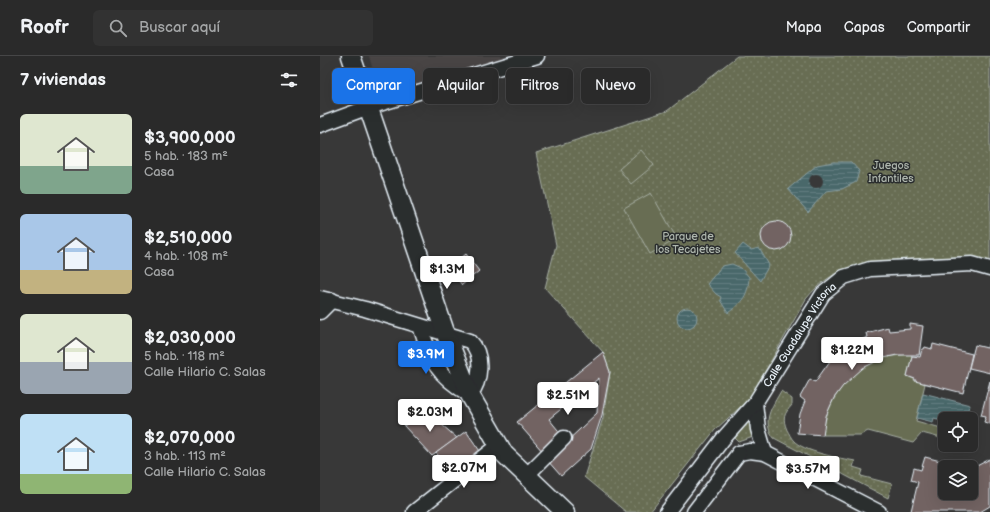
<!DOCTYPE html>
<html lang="es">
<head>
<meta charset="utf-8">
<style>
	body { margin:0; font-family:"Balsamiq Sans",sans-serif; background:#323232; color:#f1f3f6; height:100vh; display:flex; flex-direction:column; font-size:15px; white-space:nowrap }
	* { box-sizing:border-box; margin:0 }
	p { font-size:13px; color:#a5a7a8 }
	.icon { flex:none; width:22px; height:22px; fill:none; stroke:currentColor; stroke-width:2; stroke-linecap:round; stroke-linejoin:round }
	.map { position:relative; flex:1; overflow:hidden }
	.side { display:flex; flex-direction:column; background:#2a2a2a; width:320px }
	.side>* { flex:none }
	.hud { position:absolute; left:12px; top:12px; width:380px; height:36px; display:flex; gap:8px }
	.tools { position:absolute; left:618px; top:356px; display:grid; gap:8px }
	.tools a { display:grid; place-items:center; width:40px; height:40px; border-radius:6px; background:#2a2a2a; box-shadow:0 4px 16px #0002,0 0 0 1px #464647; font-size:20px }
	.price { position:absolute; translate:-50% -34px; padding:0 9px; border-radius:4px; background:#fff; color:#222; font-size:13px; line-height:26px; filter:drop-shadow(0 1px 2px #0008) }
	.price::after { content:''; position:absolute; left:50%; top:24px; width:12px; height:9px; margin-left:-6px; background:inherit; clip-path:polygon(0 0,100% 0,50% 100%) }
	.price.on { background:#1a73e8; color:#fff }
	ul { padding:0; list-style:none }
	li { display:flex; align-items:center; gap:12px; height:100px; padding:0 20px }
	li span { display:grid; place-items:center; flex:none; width:112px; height:80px; border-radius:6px; color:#555 }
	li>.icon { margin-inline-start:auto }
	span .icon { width:48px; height:48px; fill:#fffc; stroke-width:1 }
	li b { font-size:17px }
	h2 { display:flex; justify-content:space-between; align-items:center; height:48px; padding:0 20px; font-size:17px }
	.tag { padding:0 14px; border-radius:6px; background:#2a2a2a; box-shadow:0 4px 16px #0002,0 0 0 1px #464647; font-size:14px; line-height:36px }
	.tag.on { background:#1a73e8; color:#fff }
	header { display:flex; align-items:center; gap:24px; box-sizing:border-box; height:56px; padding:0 20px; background:#2a2a2a; border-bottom:1px solid #464647 }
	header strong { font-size:19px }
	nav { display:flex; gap:22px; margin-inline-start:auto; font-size:14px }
	.search { width:280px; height:36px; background:#323232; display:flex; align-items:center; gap:10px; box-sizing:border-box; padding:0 14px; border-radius:6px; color:#a5a7a8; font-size:15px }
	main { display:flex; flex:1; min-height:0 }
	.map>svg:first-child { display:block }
	.built { fill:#494545 }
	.grass { fill:url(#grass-dots); stroke:#a8afa5 }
	.garden { fill:#676d52; stroke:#a8afa5 }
	.water { fill:url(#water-rules); stroke:#899fa3 }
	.pier { fill:#383838 }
	.building { fill:#726362; stroke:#e8f1f8 }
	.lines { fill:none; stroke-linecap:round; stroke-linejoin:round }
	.minor-casing { stroke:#e8f1f8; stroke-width:17 }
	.major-casing { stroke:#e8f1f8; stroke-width:21 }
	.minor { stroke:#2a2d2e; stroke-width:14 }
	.major { stroke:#2a2d2e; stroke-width:18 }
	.labels { text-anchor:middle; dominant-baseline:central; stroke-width:3; stroke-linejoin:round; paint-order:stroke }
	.park-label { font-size:11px; fill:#aeb6ad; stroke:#2a2d2e }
	.street-label { font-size:11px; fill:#e8f1f8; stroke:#2a2d2e }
</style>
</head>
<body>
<header>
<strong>Roofr</strong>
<div class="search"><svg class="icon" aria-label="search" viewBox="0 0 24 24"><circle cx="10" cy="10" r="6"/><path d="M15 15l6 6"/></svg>Buscar aquí</div>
<nav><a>Mapa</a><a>Capas</a><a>Compartir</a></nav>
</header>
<main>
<section class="side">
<h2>7 viviendas<svg class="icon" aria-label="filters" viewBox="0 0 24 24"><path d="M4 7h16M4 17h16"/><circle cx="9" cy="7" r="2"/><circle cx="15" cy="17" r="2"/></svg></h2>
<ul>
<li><span style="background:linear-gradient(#dfe7d0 65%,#7fa58c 0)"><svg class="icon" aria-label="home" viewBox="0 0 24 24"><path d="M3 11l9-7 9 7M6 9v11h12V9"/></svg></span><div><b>$3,900,000</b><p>5 hab. · 183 m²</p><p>Casa</p></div></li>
<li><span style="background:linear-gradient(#a9c7e8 70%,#c2b280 0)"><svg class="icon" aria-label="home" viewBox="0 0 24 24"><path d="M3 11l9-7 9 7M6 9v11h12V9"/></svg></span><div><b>$2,510,000</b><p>4 hab. · 108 m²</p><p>Casa</p></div></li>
<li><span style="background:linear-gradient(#dfe7d0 60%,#9aa5b1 0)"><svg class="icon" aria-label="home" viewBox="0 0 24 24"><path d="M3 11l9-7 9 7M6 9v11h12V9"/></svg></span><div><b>$2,030,000</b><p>5 hab. · 118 m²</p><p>Calle Hilario C. Salas</p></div></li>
<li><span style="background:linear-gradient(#bfe0f5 75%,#8fb573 0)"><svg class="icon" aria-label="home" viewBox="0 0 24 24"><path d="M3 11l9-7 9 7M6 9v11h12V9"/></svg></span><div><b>$2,070,000</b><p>3 hab. · 113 m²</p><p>Calle Hilario C. Salas</p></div></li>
</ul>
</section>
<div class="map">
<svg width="670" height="456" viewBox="0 0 670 456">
	<defs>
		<pattern id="grass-dots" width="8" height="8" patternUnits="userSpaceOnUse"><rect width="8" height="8" fill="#676d52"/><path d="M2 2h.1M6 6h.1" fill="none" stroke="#7d826c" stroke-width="1.8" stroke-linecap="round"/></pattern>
		<pattern id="water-rules" width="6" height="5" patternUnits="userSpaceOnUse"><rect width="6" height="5" fill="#4a686b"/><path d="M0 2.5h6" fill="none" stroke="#647e81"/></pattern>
	</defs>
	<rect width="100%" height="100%" fill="#383838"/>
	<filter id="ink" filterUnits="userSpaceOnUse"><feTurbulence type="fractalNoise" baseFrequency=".025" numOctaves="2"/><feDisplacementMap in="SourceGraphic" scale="8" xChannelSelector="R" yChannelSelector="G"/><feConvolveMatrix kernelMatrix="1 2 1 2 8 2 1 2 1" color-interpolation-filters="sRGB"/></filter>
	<g filter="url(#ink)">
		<path class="built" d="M49,0H187L61,43Z"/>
		<g class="grass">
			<path d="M417,0H670V208C646,208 621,207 597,207C551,206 518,204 486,243L430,342L395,374L330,456H306L264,421L283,362L290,316L283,296L225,232L236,189L216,97L347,55Z"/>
			<path d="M461,335L472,343V349C464,358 462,362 467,374C469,377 471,382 473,384C483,396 520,402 535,405L533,411L543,414L541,420L572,428L568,442L454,382C441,365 452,351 461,335Z"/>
			<path d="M429,364L436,380L419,386L415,382Z"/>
		</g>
		<g class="garden">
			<path d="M321,94L334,109L311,128L299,113Z"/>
			<path d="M331,137L357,183L330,198L304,152Z"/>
			<path d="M590,298L592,300L587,320L605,328L596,365L625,373V383L602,377L593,387L548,375L540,379H503C505,346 530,312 562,302C571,300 581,299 590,298Z"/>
		</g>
		<g class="water">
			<path d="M513,106H531L539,115L536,126L522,133L506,135L488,156L468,133L497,109Z"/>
			<path d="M423,188L431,194L439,192L449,209L440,225L415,197Z"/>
			<path d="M412,208L421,212L429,221C428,240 423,245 408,257L400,244L401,241L396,238L387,228L402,210Z"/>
			<circle cx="367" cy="262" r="10"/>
			<path d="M603,337L650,349L647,363H625V365L614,362L613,366L597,362Z"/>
		</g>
		<circle class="pier" cx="496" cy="125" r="7"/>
		<g class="building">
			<circle cx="456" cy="180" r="15"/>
			<path d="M146,198L159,215L142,229L129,212Z"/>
			<path d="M590,268L603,270L599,299H577L563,302L543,312L523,330L514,342L506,360L503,379L477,377L480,358L485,345L480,341L490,323L495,326L510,305L507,302L523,289L526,292L547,281L546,277L568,271L569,275L590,273Z"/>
			<path d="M613,288L652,298L643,337L595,325V323L587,320L592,300L600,301L602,293H604L605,291L612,293Z"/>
			<path d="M669,288H670V317L649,312L655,289L667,292Z"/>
			<path d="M283,296L290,316L282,359L271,393L241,420L227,404L277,357L279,322L229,363L242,379L223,396L197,366Z"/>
			<path d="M670,325V368L664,366L666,360L661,359Z"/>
			<path d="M106,355L137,382L112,400L84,370Z"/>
			<path d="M146,375L162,398L136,418L116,397Z"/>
			<path d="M605,401L644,411H625V437H651V413L670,403V450L660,456H593L591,455L598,426L591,424L594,412L601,414Z"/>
		</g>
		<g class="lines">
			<defs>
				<g id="minor">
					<path d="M0,69L49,51L217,0"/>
					<path d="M0,242L45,253L150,285C164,299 161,325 150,339C116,319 112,306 100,270"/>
					<path d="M0,256L12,244"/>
					<path d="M435,347L438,373L445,397"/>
					<path d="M419,397L430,395L445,397L559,456"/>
					<path d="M206,420L244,382"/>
					<path d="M94,456L178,390"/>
					<path id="s1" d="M347,456L403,383L435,347L503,238L524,221L550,213L652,208L670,213"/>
					<path d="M374,456L419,397"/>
				</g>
				<path id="major" d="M31,0L125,276L150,339L184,398L245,456"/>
			</defs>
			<use href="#minor" class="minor-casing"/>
			<use href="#major" class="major-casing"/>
			<use href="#minor" class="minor"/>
			<use href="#major" class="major"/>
		</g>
	</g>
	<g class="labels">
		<g class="park-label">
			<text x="571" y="109">Juegos<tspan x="571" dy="13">Infantiles</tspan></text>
			<text x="368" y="180">Parque de<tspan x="368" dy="13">los Tecajetes</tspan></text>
		</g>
		<g class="street-label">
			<text stroke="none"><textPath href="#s1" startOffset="222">Calle Guadalupe Victoria</textPath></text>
		</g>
	</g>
</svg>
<div class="tools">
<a><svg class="icon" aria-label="locate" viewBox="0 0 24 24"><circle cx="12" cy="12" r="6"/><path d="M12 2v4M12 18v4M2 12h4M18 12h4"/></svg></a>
<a><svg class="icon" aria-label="layers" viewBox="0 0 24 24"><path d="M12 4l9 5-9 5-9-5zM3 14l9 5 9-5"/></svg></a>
</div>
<b class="price" style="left:127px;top:234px">$1.3M</b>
<b class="price" style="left:532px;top:315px">$1.22M</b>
<b class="price on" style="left:106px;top:319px">$3.9M</b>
<b class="price" style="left:248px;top:360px">$2.51M</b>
<b class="price" style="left:110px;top:377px">$2.03M</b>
<b class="price" style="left:144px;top:433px">$2.07M</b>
<b class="price" style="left:488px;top:434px">$3.57M</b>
<div class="hud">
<a class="tag on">Comprar</a>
<a class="tag">Alquilar</a>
<a class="tag">Filtros</a>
<a class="tag">Nuevo</a>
</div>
</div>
</main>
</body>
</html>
